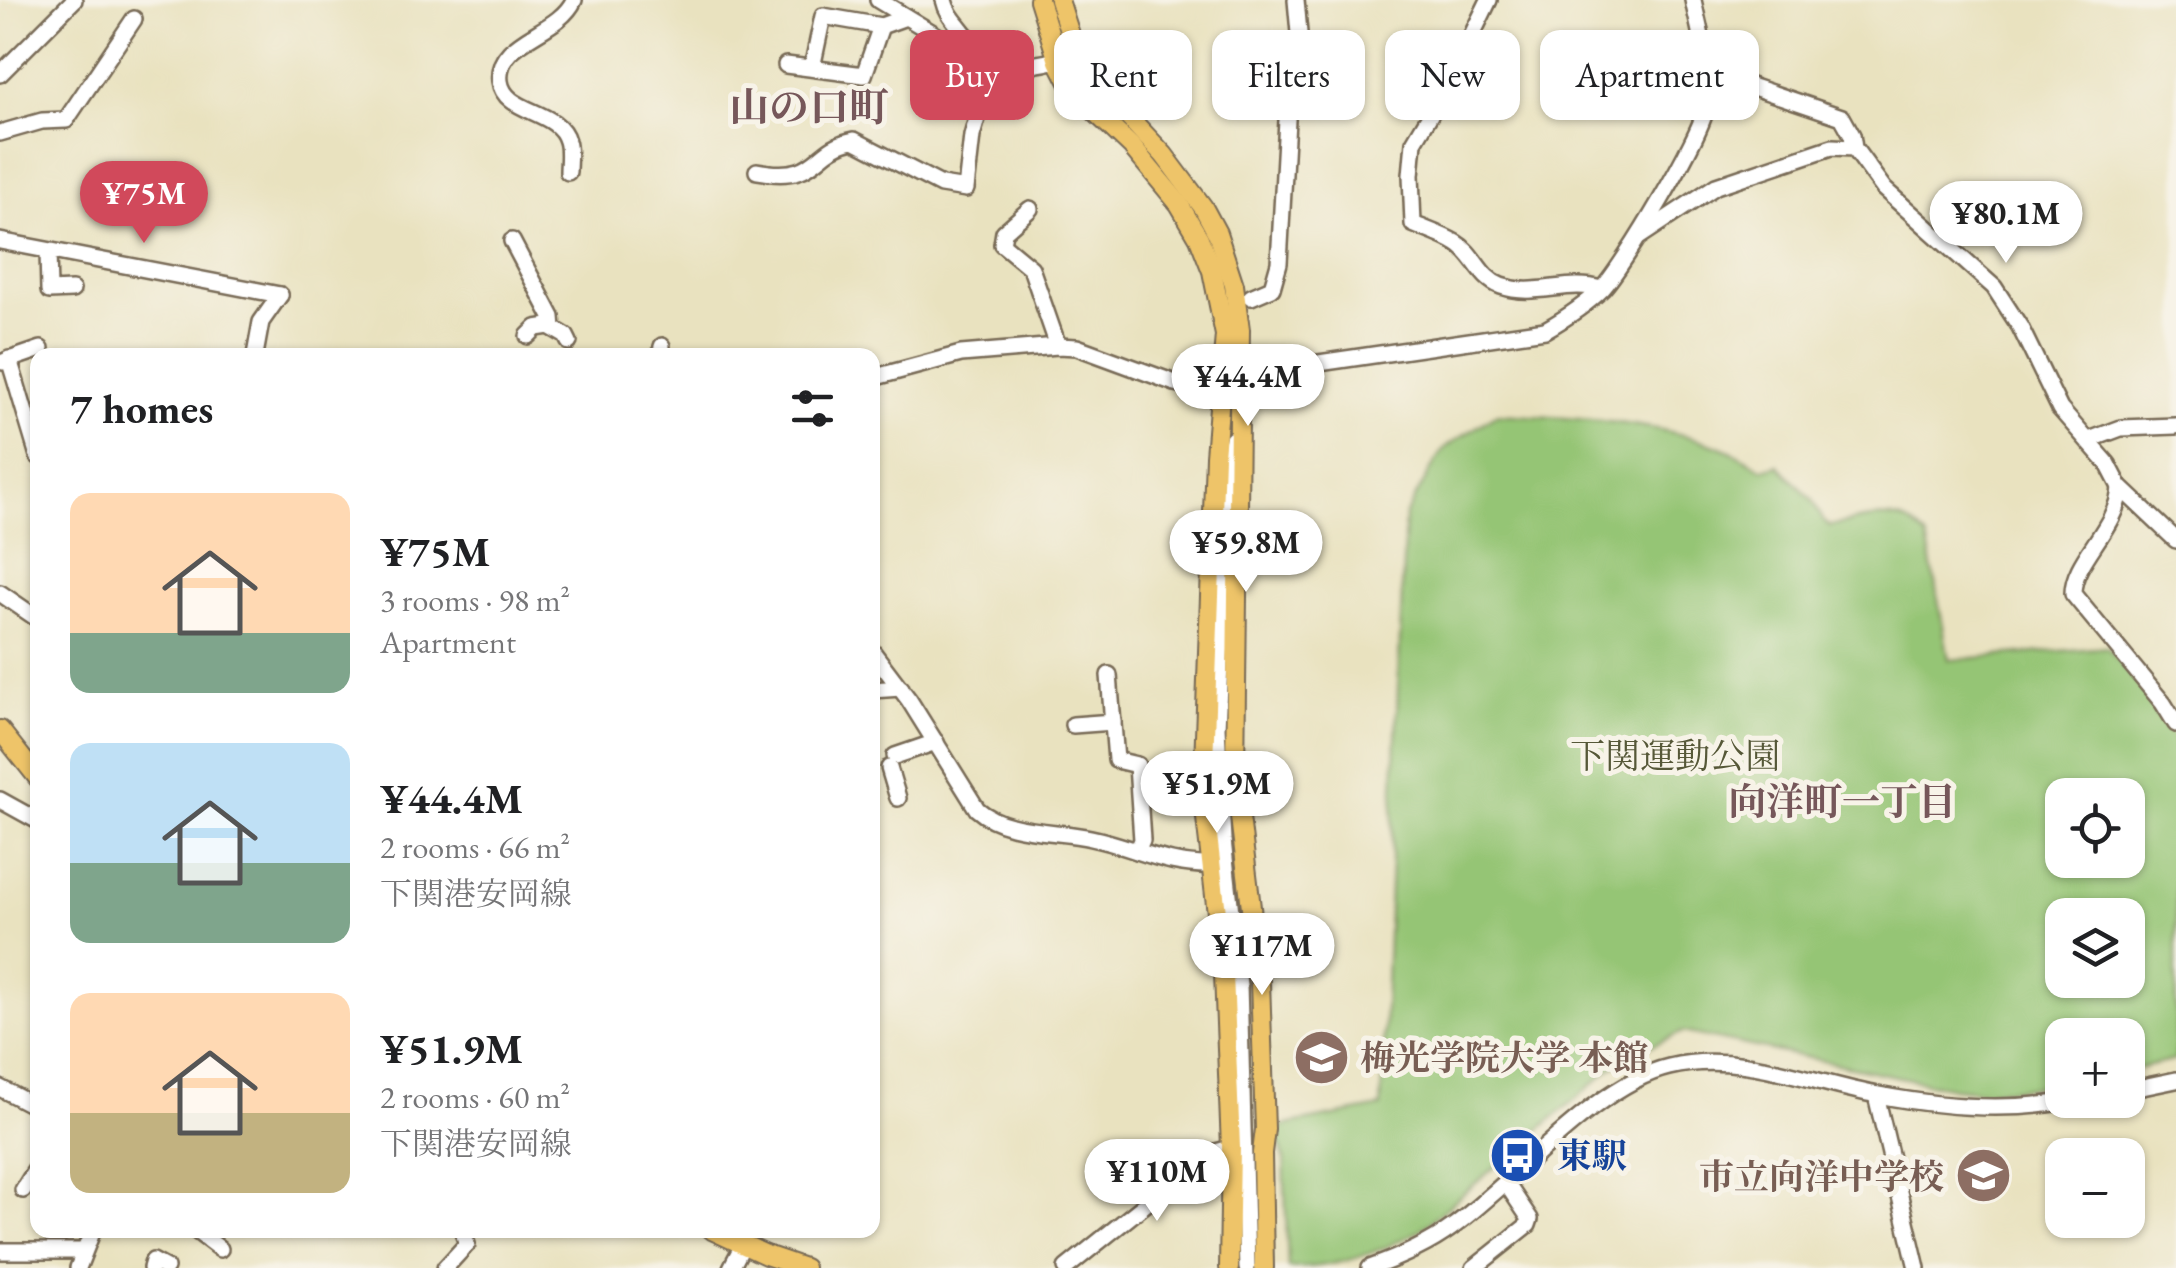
<!DOCTYPE html>
<html lang="en">
<head>
<meta charset="utf-8">
<style>
	body { margin:0; font-family:"EB Garamond","Noto Serif JP",serif; background:#f2f2f2; color:#202124; height:100vh; display:flex; flex-direction:column; font-size:38px; white-space:nowrap }
	* { box-sizing:border-box; margin:0 }
	p { font-size:32px; color:#757577 }
	.icon { flex:none; width:55px; height:55px; fill:none; stroke:currentColor; stroke-width:2; stroke-linecap:round; stroke-linejoin:round }
	.map { position:relative; flex:1; overflow:hidden }
	.details { position:absolute; left:30px; top:348px; width:850px; height:890px; display:flex; flex-direction:column; background:#fff; border-radius:20px; box-shadow:0 2px 8px #0004 }
	.details>* { flex:none }
	.guide { position:absolute; left:910px; top:30px; width:950px; height:90px; display:flex; gap:20px }
	.buttons { position:absolute; left:2045px; top:778px; display:grid; gap:20px }
	.buttons a { display:grid; place-items:center; width:100px; height:100px; border-radius:20px; background:#fff; box-shadow:0 2px 8px #0004; font-size:50px }
	.price { position:absolute; translate:-50% -85px; padding:0 22px; border-radius:35px; background:#fff; color:#222; font-size:32px; line-height:65px; filter:drop-shadow(0 2px 5px #0008) }
	.price::after { content:''; position:absolute; left:50%; top:60px; width:30px; height:22px; margin-left:-15px; background:inherit; clip-path:polygon(0 0,100% 0,50% 100%) }
	.price.current { background:#d1495b; color:#fff }
	ul { padding:0; list-style:none }
	li { display:flex; align-items:center; gap:30px; height:250px; padding:0 40px }
	li span { display:grid; place-items:center; flex:none; width:280px; height:200px; border-radius:20px; color:#555 }
	li>.icon { margin-inline-start:auto }
	span .icon { width:120px; height:120px; fill:#fffc; stroke-width:1 }
	li b { font-size:42px }
	h2 { display:flex; justify-content:space-between; align-items:center; height:120px; padding:0 40px; font-size:42px }
	.chip { padding:0 35px; border-radius:20px; background:#fff; box-shadow:0 2px 8px #0004; font-size:35px; line-height:90px }
	.chip.current { background:#d1495b; color:#fff }
	.map>svg:first-child { display:block }
	.green { fill:#95c574; stroke:#687849; stroke-width:2.5; fill-rule:evenodd }
	.lines { fill:none; stroke-linecap:round; stroke-linejoin:round }
	.minor-casing { stroke:#786a56; stroke-width:20 }
	.major-casing { stroke:#786a56; stroke-width:22 }
	.minor { stroke:#fff; stroke-width:15 }
	.major { stroke:#eec469; stroke-width:18 }
	.labels { text-anchor:middle; dominant-baseline:central; stroke-width:10; stroke-linejoin:round; paint-order:stroke }
	.park-label { font-size:35px; fill:#565838; stroke:#f7f3e8 }
	.education-label { font-size:35px; font-weight:bold; fill:#785e54; stroke:#f7f3e8; text-anchor:start }
	.transit-label { font-size:35px; font-weight:bold; fill:#164399; stroke:#f7f3e8; text-anchor:start }
	.neighbourhood-label { font-size:38px; font-weight:bold; fill:#76575a; stroke:#f7f3e8 }
	.quarter-label { font-size:40px; font-weight:bold; fill:#76575a; stroke:#f7f3e8 }
</style>
</head>
<body>
<div class="map">
<svg width="2176" height="1268" viewBox="0 0 2176 1268">
	<rect width="100%" height="100%" fill="#f7f3e8"/>
	<filter id="ink" filterUnits="userSpaceOnUse"><feTurbulence type="fractalNoise" baseFrequency=".01" numOctaves="2"/><feDisplacementMap in="SourceGraphic" scale="20" xChannelSelector="R" yChannelSelector="G"/><feConvolveMatrix kernelMatrix="1 2 1 2 8 2 1 2 1" color-interpolation-filters="sRGB"/></filter>
	<filter id="wash" filterUnits="userSpaceOnUse"><feTurbulence type="fractalNoise" baseFrequency=".0048" numOctaves="4" result="noise"/><feDisplacementMap in="SourceGraphic" scale="40" xChannelSelector="R" yChannelSelector="G"/><feGaussianBlur stdDeviation="2.25" result="paint"/><feColorMatrix in="noise" values="0 0 0 0 0 0 0 0 0 0 0 0 0 0 0 0 0 1.4 0 .05"/><feComposite in="paint" operator="in"/></filter>
	<g filter="url(#wash)">
		<rect width="100%" height="100%" fill="#e9e2bf"/>
		<path class="green" d="M1496,414C1571,418 1650,420 1721,447C1735,452 1749,461 1763,469L1778,465L1812,499L1824,522L1830,526C1865,519 1902,506 1927,538L1949,660L2107,647L2157,706L2176,740V1060L2128,1071V1035H2062V1085L1983,1091L1953,1088L1683,1032L1625,1057L1419,1231C1375,1254 1338,1268 1288,1268L1284,1159L1276,1127L1381,1107L1405,515C1418,495 1429,471 1442,451C1447,444 1485,423 1496,414ZM2062,795H2128V860H2062ZM2062,915H2128V980H2062Z"/>
	</g>
	<g filter="url(#ink)">
		<g class="lines">
			<defs>
				<g id="minor">
					<path d="M878,0L966,53L982,54"/>
					<path d="M944,0C947,14 956,22 964,33C972,42 980,56 991,61C1016,71 1053,63 1076,53"/>
					<path d="M1489,0L1446,88L1414,142L1411,175L1413,224C1427,230 1443,235 1456,243C1475,254 1479,278 1501,286C1535,298 1568,279 1601,289"/>
					<path d="M1707,64L1721,76L1842,117L1852,135L1854,148L1884,189L1994,287L2020,327L2060,409L2108,464L2120,487L2176,540"/>
					<path d="M786,65L864,75L881,26"/>
					<path d="M812,68L823,16L881,26L906,17"/>
					<path d="M0,74L74,0"/>
					<path d="M0,133L42,121L66,120L134,19"/>
					<path d="M757,171C821,183 811,148 854,140L941,185L966,189L972,136L993,62"/>
					<path d="M568,172C568,162 570,150 567,141C559,109 504,114 500,81C495,39 558,35 574,0"/>
					<path d="M1030,209L1004,232L1002,244L1031,268L1058,346"/>
					<path d="M1639,237L1716,186L1832,147L1854,148"/>
					<path d="M0,241L280,295"/>
					<path d="M512,241L552,317L553,328"/>
					<path d="M48,251L49,291L72,290"/>
					<path d="M1251,297L1272,288L1279,263L1288,102L1299,33L1296,0"/>
					<path d="M528,336L536,328L549,326L566,336L569,342"/>
					<path d="M255,355L261,322L280,295"/>
					<path d="M661,355L662,346"/>
					<path d="M9,359L38,456"/>
					<path d="M3,362L41,349"/>
					<path d="M872,378L961,354L1058,346L1077,347L1175,383L1223,393L1240,383L1312,364L1545,330C1566,318 1585,306 1602,289C1623,267 1702,135 1706,107C1712,72 1700,34 1693,0"/>
					<path d="M1233,439L1229,460L1217,728L1223,840L1239,985L1247,1268"/>
					<path d="M2089,440L2121,428L2176,426"/>
					<path d="M2120,487C2118,528 2072,560 2073,594L2163,703L2176,724"/>
					<path d="M0,593L38,619"/>
					<path d="M872,651L909,700L977,809C1005,834 1055,830 1091,838C1135,847 1167,867 1214,865"/>
					<path d="M1109,675L1116,760L1137,765L1142,840L1137,851"/>
					<path d="M872,690L901,688"/>
					<path d="M1073,725L1113,722"/>
					<path d="M895,756L936,742"/>
					<path d="M889,768L898,798"/>
					<path d="M0,800L38,821"/>
					<path d="M0,1088L38,1108"/>
					<path d="M2128,1090L2176,1080"/>
					<path d="M1876,1095L1917,1268"/>
					<path d="M23,1190L38,1166"/>
					<path d="M195,1230L220,1249"/>
					<path d="M0,1251H83"/>
					<path d="M78,1268L93,1230"/>
					<path d="M151,1268L153,1261L166,1268"/>
					<path d="M445,1268L467,1244L462,1230"/>
					<path d="M731,1268L743,1245"/>
					<path d="M1066,1268L1208,1154L1231,1148"/>
					<path d="M1370,1268C1398,1258 1427,1246 1451,1228C1515,1182 1596,1084 1669,1067C1740,1050 1810,1083 1878,1095C1941,1107 2011,1112 2074,1100"/>
					<path d="M1474,1268L1528,1225L1530,1219L1506,1183"/>
				</g>
				<g id="major">
					<path d="M1039,0L1058,61L1074,92L1132,147L1179,204L1199,238L1212,271L1225,335L1215,456L1203,792L1224,974L1231,1148L1229,1268"/>
					<path d="M1059,0L1076,53L1092,78L1164,155L1203,207L1217,233L1234,285L1240,330L1235,776L1260,981L1265,1129L1262,1153L1264,1268"/>
					<path d="M0,730L38,778"/>
					<path d="M712,1230L766,1255L804,1268"/>
				</g>
			</defs>
			<use href="#minor" class="minor-casing"/>
			<use href="#major" class="major-casing"/>
			<use href="#minor" class="minor"/>
			<use href="#major" class="major"/>
		</g>
	</g>
	<defs>
		<symbol id="university-disc" viewBox="-11 -11 22 22"><circle r="9.5" fill="#8d6e63" stroke="#f7f3e8"/><path d="M0-5L7-2L0 1L-7-2ZM-4 1L0 2.5L4 1V4Q0 6-4 4Z" fill="#fff"/></symbol>
		<symbol id="bus-disc" viewBox="-11 -11 22 22"><circle r="9.5" fill="#1a4fb4" stroke="#f7f3e8"/><path d="M-5-6H5V4H4V6H2V4H-2V6H-4V4H-5ZM-3.5-4V0h7V-4ZM-3.5 1.2v1.5H-2V1.2ZM2 1.2v1.5H3.5V1.2Z" fill="#fff"/></symbol>
		<symbol id="school-disc" viewBox="-11 -11 22 22"><circle r="9.5" fill="#8d6e63" stroke="#f7f3e8"/><path d="M0-5L7-2L0 1L-7-2ZM-4 1L0 2.5L4 1V4Q0 6-4 4Z" fill="#fff"/></symbol>
	</defs>
	<g fill-rule="evenodd">
		<use href="#university-disc" x="1290" y="1026" width="63" height="63"/>
		<use href="#bus-disc" x="1486" y="1124" width="63" height="63"/>
		<use href="#school-disc" x="1952" y="1144" width="63" height="63"/>
	</g>
	<g class="labels">
		<g class="park-label">
			<text x="1675" y="755">下関運動公園</text>
		</g>
		<g class="education-label">
			<text x="1360" y="1057">梅光学院大学 本館</text>
			<text x="1944" y="1176" text-anchor="end">市立向洋中学校</text>
		</g>
		<g class="transit-label">
			<text x="1557" y="1155">東駅</text>
		</g>
		<g class="neighbourhood-label">
			<text x="1842" y="801">向洋町一丁目</text>
		</g>
		<g class="quarter-label">
			<text x="809" y="107">山の口町</text>
		</g>
	</g>
</svg>
<div class="buttons">
<a><svg class="icon" aria-label="locate" viewBox="0 0 24 24"><circle cx="12" cy="12" r="6"/><path d="M12 2v4M12 18v4M2 12h4M18 12h4"/></svg></a>
<a><svg class="icon" aria-label="layers" viewBox="0 0 24 24"><path d="M12 4l9 5-9 5-9-5zM3 14l9 5 9-5"/></svg></a>
<a>+</a>
<a>−</a>
</div>
<b class="price current" style="left:144px;top:246px">¥75M</b>
<b class="price" style="left:2006px;top:266px">¥80.1M</b>
<b class="price" style="left:1248px;top:429px">¥44.4M</b>
<b class="price" style="left:1246px;top:595px">¥59.8M</b>
<b class="price" style="left:1217px;top:836px">¥51.9M</b>
<b class="price" style="left:1262px;top:998px">¥117M</b>
<b class="price" style="left:1157px;top:1224px">¥110M</b>
<div class="guide">
<a class="chip current">Buy</a>
<a class="chip">Rent</a>
<a class="chip">Filters</a>
<a class="chip">New</a>
<a class="chip">Apartment</a>
</div>
<section class="details">
<h2>7 homes<svg class="icon" aria-label="filters" viewBox="0 0 24 24"><path d="M4 7h16M4 17h16"/><circle cx="9" cy="7" r="2"/><circle cx="15" cy="17" r="2"/></svg></h2>
<ul>
<li><span style="background:linear-gradient(#ffd9b3 70%,#7fa58c 0)"><svg class="icon" aria-label="home" viewBox="0 0 24 24"><path d="M3 11l9-7 9 7M6 9v11h12V9"/></svg></span><div><b>¥75M</b><p>3 rooms · 98 m²</p><p>Apartment</p></div></li>
<li><span style="background:linear-gradient(#bfe0f5 60%,#7fa58c 0)"><svg class="icon" aria-label="home" viewBox="0 0 24 24"><path d="M3 11l9-7 9 7M6 9v11h12V9"/></svg></span><div><b>¥44.4M</b><p>2 rooms · 66 m²</p><p>下関港安岡線</p></div></li>
<li><span style="background:linear-gradient(#ffd9b3 60%,#c2b280 0)"><svg class="icon" aria-label="home" viewBox="0 0 24 24"><path d="M3 11l9-7 9 7M6 9v11h12V9"/></svg></span><div><b>¥51.9M</b><p>2 rooms · 60 m²</p><p>下関港安岡線</p></div></li>
</ul>
</section>
</div>
</body>
</html>
